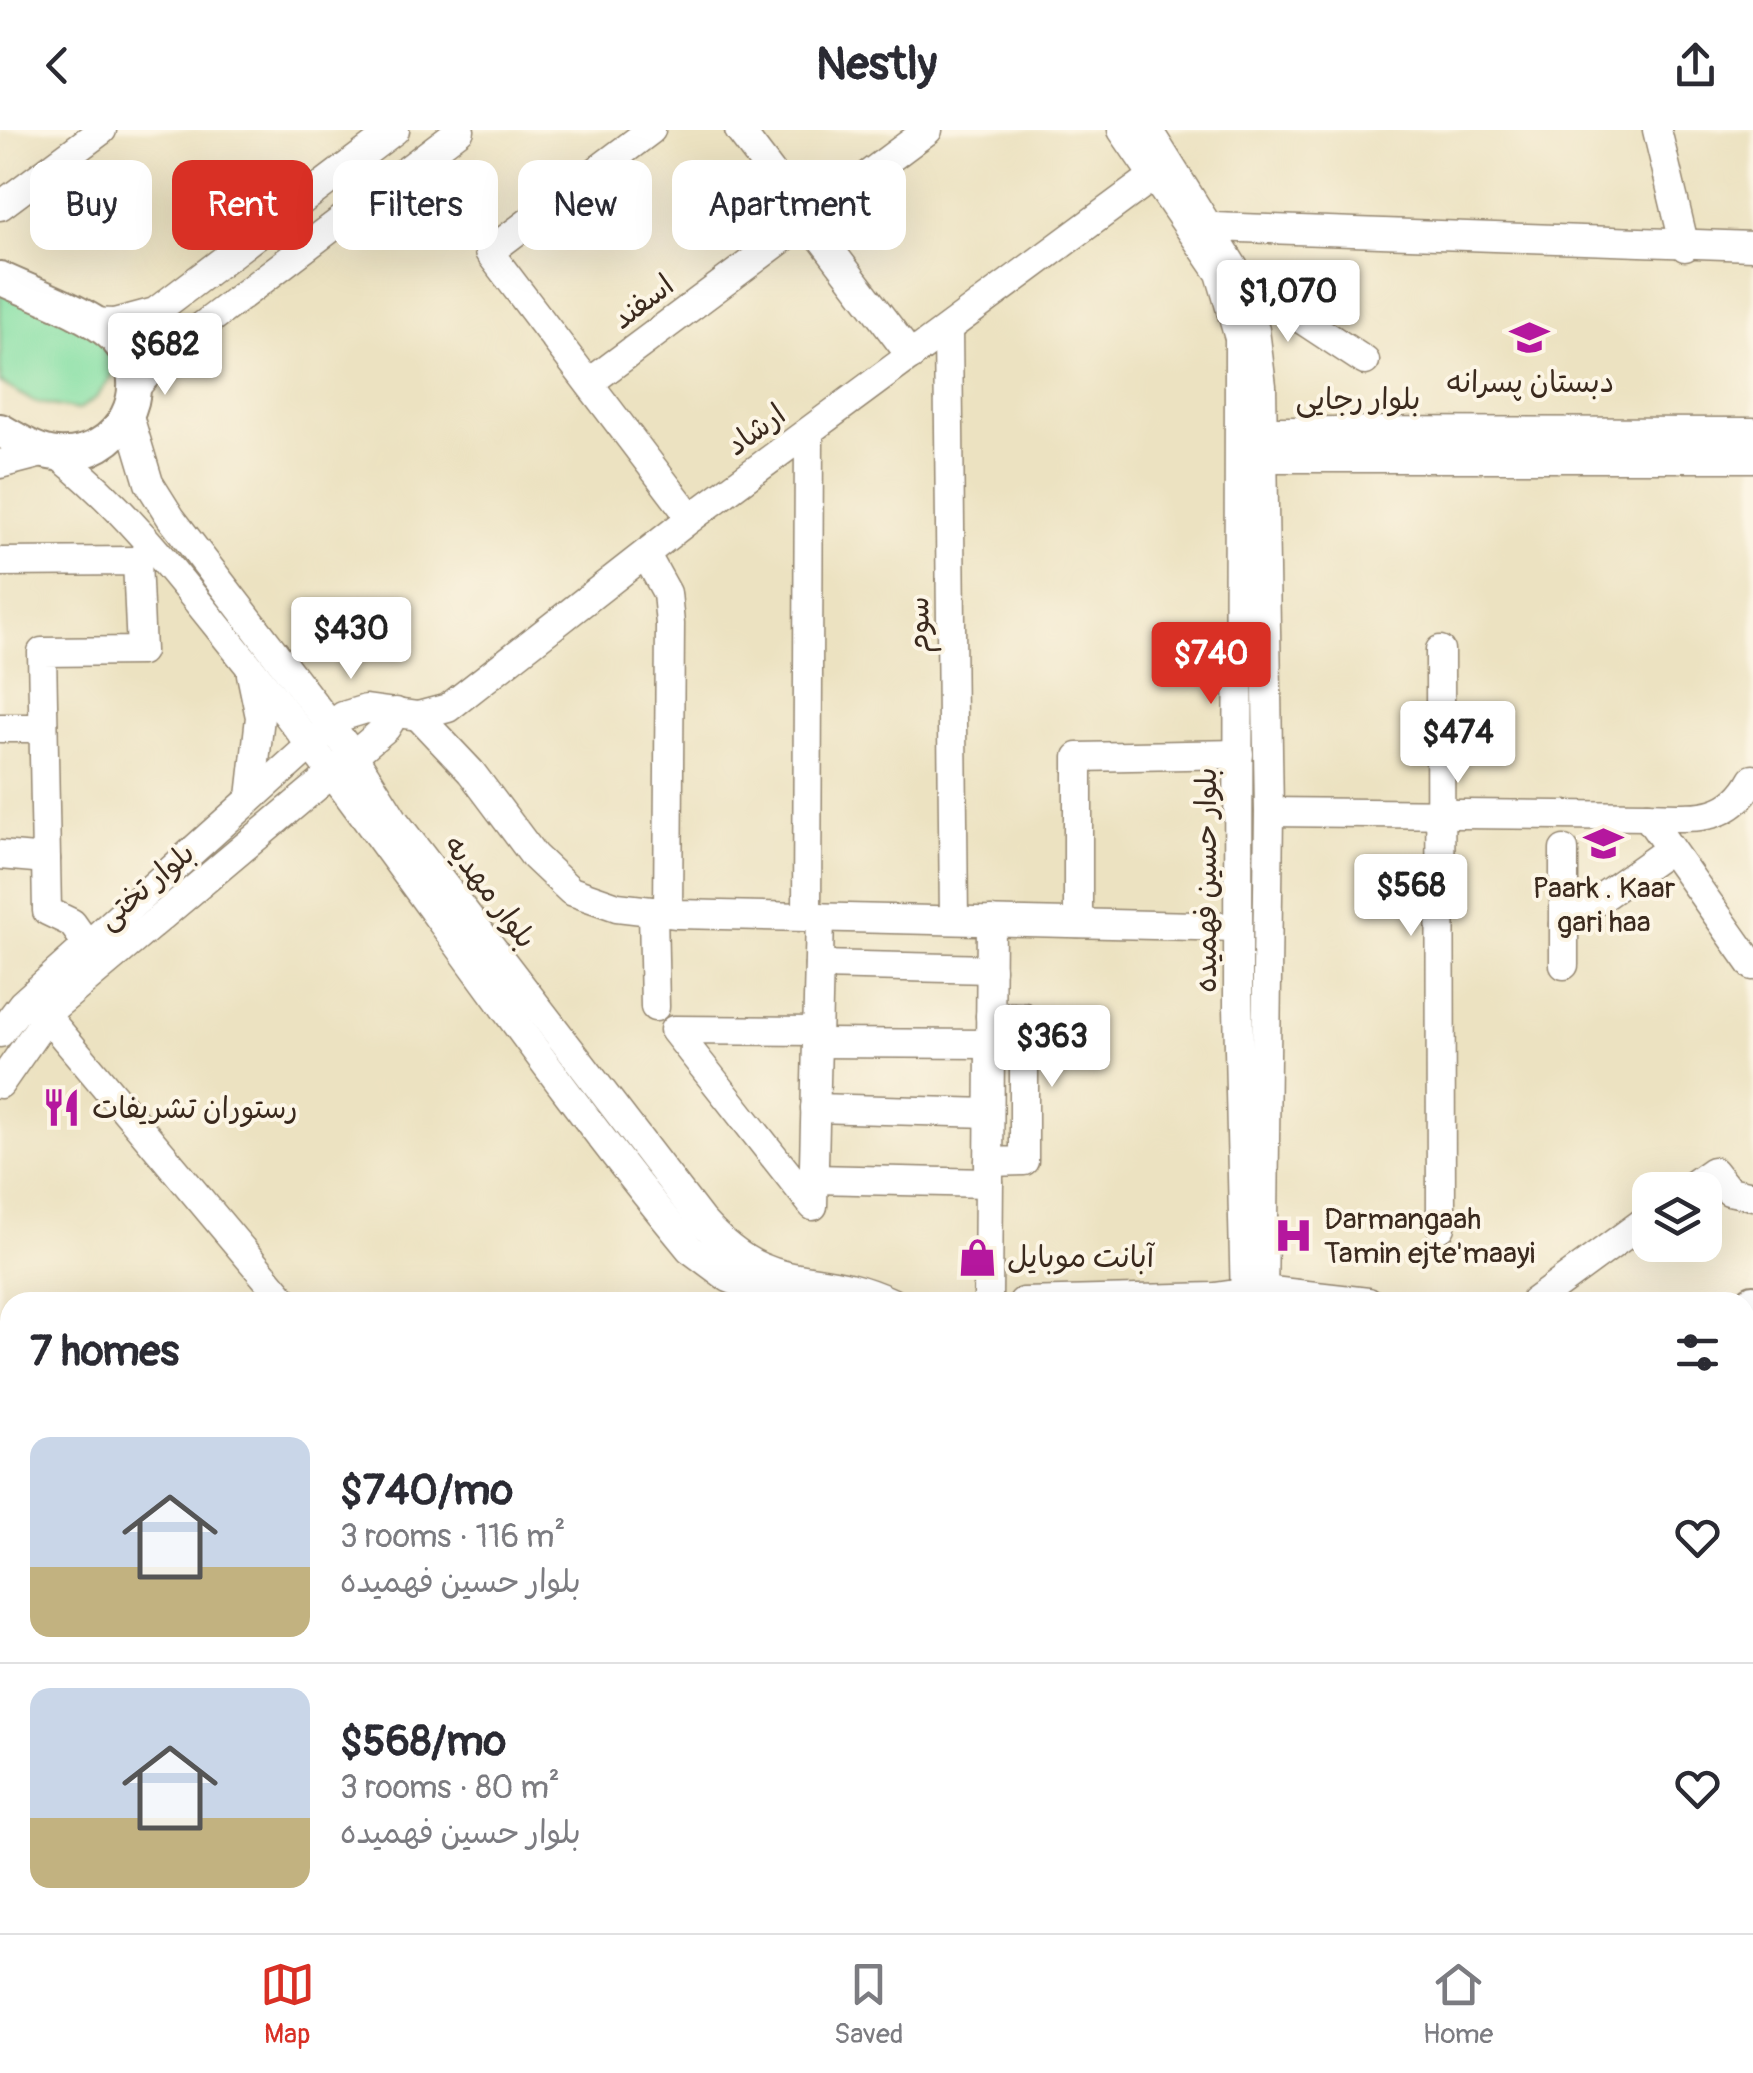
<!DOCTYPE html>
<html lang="en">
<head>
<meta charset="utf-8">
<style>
	body { margin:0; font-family:Pangolin,"Playpen Sans Arabic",sans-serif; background:#f7f7f7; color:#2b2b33; height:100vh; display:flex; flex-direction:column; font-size:38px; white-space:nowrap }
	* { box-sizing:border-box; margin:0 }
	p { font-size:32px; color:#7c7c81 }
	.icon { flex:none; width:55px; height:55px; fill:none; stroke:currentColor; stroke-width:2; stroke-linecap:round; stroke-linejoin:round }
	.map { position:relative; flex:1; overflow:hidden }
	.details { position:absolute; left:0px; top:1162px; width:1755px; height:642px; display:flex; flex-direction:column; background:#fff; border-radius:30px 30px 0 0; box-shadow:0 10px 40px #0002 }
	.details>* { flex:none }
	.top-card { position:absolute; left:30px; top:30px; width:1000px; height:90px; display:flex; gap:20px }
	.buttons { position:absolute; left:1632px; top:1042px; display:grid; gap:20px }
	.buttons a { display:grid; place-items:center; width:90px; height:90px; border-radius:20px; background:#fff; box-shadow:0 10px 40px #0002; font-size:50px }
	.price { position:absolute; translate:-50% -85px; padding:0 22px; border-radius:10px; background:#fff; color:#222; font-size:32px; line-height:65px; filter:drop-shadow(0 2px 5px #0008) }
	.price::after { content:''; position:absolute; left:50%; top:60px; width:30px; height:22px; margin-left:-15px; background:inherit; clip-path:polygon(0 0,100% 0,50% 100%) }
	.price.selected { background:#d93025; color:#fff }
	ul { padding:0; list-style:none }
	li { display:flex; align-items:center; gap:30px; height:250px; padding:0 30px }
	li+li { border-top:2px solid #e1e1e2 }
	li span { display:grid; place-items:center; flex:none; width:280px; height:200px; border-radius:20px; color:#555 }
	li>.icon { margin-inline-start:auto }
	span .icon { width:120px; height:120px; fill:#fffc; stroke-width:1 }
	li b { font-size:42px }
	h2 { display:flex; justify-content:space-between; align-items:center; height:120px; padding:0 30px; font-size:42px }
	.pill { padding:0 35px; border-radius:20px; background:#fff; box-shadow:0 10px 40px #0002; font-size:35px; line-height:90px }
	.pill.selected { background:#d93025; color:#fff }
	header { display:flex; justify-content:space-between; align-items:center; height:130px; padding:0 30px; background:#fff; font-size:45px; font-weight:800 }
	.tabs { display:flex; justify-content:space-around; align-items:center; height:140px; border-top:2px solid #e1e1e2; background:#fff; font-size:28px; color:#7c7c81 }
	.tabs a { display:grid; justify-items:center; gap:5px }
	.tabs .selected { color:#d93025 }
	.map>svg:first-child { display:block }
	.green { fill:#87e0a6; stroke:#618562; stroke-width:2.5 }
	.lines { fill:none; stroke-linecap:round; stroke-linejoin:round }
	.minor-casing { stroke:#948670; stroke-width:31 }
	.major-casing { stroke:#948670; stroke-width:36 }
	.minor { stroke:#fff; stroke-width:28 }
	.major { stroke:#fff; stroke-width:32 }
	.labels { text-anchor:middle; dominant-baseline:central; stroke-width:8; stroke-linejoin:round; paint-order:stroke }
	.street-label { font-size:30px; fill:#3b2a1e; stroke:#fcf5e5 }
	.poi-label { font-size:30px; fill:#3b2a1e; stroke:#fcf5e5; text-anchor:start }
</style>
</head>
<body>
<header><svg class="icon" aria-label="back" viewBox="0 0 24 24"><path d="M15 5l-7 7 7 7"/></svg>Nestly<svg class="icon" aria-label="share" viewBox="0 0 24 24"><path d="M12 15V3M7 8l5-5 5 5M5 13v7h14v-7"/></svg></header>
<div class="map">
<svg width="1753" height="1803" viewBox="0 0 1753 1803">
	<rect width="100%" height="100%" fill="#fcf5e5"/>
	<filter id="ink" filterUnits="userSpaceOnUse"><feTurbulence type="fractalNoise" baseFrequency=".01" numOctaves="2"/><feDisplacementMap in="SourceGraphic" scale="20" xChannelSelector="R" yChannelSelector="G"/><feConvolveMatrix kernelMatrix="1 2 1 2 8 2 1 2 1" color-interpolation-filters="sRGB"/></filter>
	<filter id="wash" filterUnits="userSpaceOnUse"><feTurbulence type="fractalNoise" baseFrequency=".0048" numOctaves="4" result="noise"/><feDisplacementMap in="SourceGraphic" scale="40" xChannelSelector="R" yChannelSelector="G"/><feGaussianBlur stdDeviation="2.25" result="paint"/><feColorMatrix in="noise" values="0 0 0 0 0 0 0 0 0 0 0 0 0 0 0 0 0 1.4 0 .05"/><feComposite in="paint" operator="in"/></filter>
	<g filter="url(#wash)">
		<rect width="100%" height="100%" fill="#ece2c1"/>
		<path class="green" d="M0,153L107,207L113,244L97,267L78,280L34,272L0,252Z"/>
	</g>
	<g filter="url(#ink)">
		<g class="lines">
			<defs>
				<g id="minor">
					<path d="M651,0L489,122L691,388"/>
					<path d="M739,0L911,226"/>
					<path d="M1122,0L1220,143L1239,208L1238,877L1245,1172"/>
					<path d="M1148,0L1241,149"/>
					<path d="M1657,0L1685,117"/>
					<path d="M0,76L102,0"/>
					<path d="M1213,97L1753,116"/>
					<path d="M1242,150L1365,231"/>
					<path d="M90,192L114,193L155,182L395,0"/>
					<path d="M948,199L954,790"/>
					<path d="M1255,200L1262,256L1269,682L1263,1172"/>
					<path d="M589,253L928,0"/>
					<path d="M135,258L164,225L460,0"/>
					<path d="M129,286L149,353L171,388L353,625L394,690L701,1090C773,1171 811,1134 891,1172"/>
					<path d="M1245,301L1753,302"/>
					<path d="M57,324C134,385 188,461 250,537C401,727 535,932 690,1119L729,1148L789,1172"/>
					<path d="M1245,328H1753"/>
					<path d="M0,334L46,322"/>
					<path d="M646,425L667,463L670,494L668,783"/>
					<path d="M0,432L137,431L141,521L42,522L47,781L72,793L89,817"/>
					<path d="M1440,520L1441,1097"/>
					<path d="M418,586L471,642L534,726L571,761L617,777L677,784L1238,797"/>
					<path d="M0,598H43"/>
					<path d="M1753,649C1729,694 1692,687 1647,686L1753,836"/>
					<path d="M251,667L260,587L251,544"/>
					<path d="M1269,682L1647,686"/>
					<path d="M0,725L46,729"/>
					<path d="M653,781L655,877"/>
					<path d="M807,787L809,302"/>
					<path d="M1078,793V627L1239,624"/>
					<path d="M1564,794L1670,719"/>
					<path d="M819,835L991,839"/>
					<path d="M1564,835V720"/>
					<path d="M33,879L47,887L286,1172"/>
					<path d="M817,901L674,900L813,1076L820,787"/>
					<path d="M0,903L22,874L343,586L366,579L418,586L448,578L691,388L1151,48"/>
					<path d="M817,913L990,914"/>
					<path d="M0,954L53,878L386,598L396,582"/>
					<path d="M815,978L989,983"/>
					<path d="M989,1032L1024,1031V887L990,886"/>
					<path d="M814,1049L989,1053"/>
					<path d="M1686,1060L1713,1041L1729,1061L1753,1066"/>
					<path d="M988,1172L991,791"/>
					<path d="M1023,1172L1215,1167L1263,1160L1368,1172"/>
					<path d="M1534,1172L1650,1087"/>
					<path d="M1745,1330L1753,1324"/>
					<path d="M0,1333L10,1335"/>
					<path d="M1745,1493L1753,1504"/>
					<path d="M1745,1601H1753"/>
					<path d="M0,1690L10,1687"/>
					<path d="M1745,1704H1753"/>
					<path d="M307,1795L313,1803"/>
					<path d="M720,1795L726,1803"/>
					<path d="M1164,1795L1170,1803"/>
					<path d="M1472,1795V1803"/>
					<path d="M1571,1795L1574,1803"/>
					<path d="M241,1803V1795"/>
					<path d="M502,1803L513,1795"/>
					<path d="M747,1803L757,1795"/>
				</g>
				<g id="major">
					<path d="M0,148C31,163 93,184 116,209C159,257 120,329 57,324C37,323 17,309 0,300"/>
					<path d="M1745,1177L1753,1171"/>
					<path d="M1745,1217L1753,1211"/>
					<path d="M906,1803L917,1795"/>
					<path d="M952,1803L963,1795"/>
				</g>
			</defs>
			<use href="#minor" class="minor-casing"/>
			<use href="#major" class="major-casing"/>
			<use href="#minor" class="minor"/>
			<use href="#major" class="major"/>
		</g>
	</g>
	<defs>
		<symbol id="school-bare" viewBox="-9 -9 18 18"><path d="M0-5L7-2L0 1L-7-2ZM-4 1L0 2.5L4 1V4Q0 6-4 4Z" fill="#b5179e" stroke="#fcf5e5" stroke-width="2.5" paint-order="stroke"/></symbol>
		<symbol id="restaurant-bare" viewBox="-9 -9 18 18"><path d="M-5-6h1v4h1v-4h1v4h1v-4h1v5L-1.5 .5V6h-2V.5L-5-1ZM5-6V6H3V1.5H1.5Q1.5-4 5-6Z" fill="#b5179e" stroke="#fcf5e5" stroke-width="2.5" paint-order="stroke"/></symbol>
		<symbol id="hospital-bare" viewBox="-9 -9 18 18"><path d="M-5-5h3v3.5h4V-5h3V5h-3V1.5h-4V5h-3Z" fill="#b5179e" stroke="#fcf5e5" stroke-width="2.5" paint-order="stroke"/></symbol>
		<symbol id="shop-bare" viewBox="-9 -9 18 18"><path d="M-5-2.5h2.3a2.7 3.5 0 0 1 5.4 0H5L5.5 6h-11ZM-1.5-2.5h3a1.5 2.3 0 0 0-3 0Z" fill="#b5179e" stroke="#fcf5e5" stroke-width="2.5" paint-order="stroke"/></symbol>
	</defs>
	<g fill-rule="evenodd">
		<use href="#school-bare" x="1502" y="180" width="55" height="55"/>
		<use href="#school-bare" x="1576" y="686" width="55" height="55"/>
		<use href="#restaurant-bare" x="34" y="950" width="55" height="55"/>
		<use href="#hospital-bare" x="1266" y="1078" width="55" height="55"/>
		<use href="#shop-bare" x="950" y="1100" width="55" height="55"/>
	</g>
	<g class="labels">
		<g class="street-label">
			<text transform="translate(643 172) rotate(-37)">اسفند</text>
			<text x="1358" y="269">بلوار رجایی</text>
			<text transform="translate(756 300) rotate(-36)">ارشاد</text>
			<text transform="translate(919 495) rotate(-91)">سوم</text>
			<text transform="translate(1206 750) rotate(-90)">بلوار حسین فهمیده</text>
			<text transform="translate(146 756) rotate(-40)">بلوار تختی</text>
			<text transform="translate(490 762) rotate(53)">بلوار مهدیه</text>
		</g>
		<g class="poi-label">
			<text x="1530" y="252" text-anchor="middle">دبستان پسرانه</text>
			<text x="1604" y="758" text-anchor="middle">Paark . Kaar<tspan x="1604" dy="34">gari haa</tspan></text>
			<text x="92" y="978">رستوران تشریفات</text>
			<text x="1324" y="1089">Darmangaah<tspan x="1324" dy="34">Tamin ejte'maayi</tspan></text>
			<text x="1007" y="1127">آبانت موبایل</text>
		</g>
	</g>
</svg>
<div class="buttons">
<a><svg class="icon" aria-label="layers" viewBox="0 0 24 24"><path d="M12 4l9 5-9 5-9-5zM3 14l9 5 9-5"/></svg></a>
</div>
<b class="price" style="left:1288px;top:215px">$1,070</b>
<b class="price" style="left:165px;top:268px">$682</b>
<b class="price" style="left:351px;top:552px">$430</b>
<b class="price selected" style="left:1211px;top:577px">$740</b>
<b class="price" style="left:1458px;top:656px">$474</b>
<b class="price" style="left:1411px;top:809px">$568</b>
<b class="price" style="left:1052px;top:960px">$363</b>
<div class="top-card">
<a class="pill">Buy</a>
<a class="pill selected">Rent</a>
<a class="pill">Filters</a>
<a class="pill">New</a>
<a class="pill">Apartment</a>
</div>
<section class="details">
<h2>7 homes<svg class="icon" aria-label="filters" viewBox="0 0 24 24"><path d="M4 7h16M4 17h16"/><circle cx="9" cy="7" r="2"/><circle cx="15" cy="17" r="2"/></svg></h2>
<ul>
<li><span style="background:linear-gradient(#c9d6e8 65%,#c2b280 0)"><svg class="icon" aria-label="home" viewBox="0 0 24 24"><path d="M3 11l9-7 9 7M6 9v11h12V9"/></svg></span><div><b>$740/mo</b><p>3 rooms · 116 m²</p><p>بلوار حسین فهمیده</p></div><svg class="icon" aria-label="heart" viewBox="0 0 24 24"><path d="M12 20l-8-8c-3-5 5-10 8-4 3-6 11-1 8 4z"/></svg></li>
<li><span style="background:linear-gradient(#c9d6e8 65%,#c2b280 0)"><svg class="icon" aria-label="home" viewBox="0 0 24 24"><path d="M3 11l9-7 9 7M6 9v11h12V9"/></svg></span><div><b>$568/mo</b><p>3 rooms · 80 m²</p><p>بلوار حسین فهمیده</p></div><svg class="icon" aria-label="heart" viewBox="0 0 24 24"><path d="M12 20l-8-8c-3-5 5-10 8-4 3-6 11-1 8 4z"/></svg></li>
</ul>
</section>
</div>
<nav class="tabs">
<a class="selected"><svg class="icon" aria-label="map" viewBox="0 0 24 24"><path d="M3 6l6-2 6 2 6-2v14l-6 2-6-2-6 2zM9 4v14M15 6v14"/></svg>Map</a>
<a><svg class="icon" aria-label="saved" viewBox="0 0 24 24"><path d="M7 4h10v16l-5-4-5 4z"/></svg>Saved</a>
<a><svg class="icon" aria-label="home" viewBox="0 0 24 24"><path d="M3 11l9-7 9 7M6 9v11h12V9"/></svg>Home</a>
</nav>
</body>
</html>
